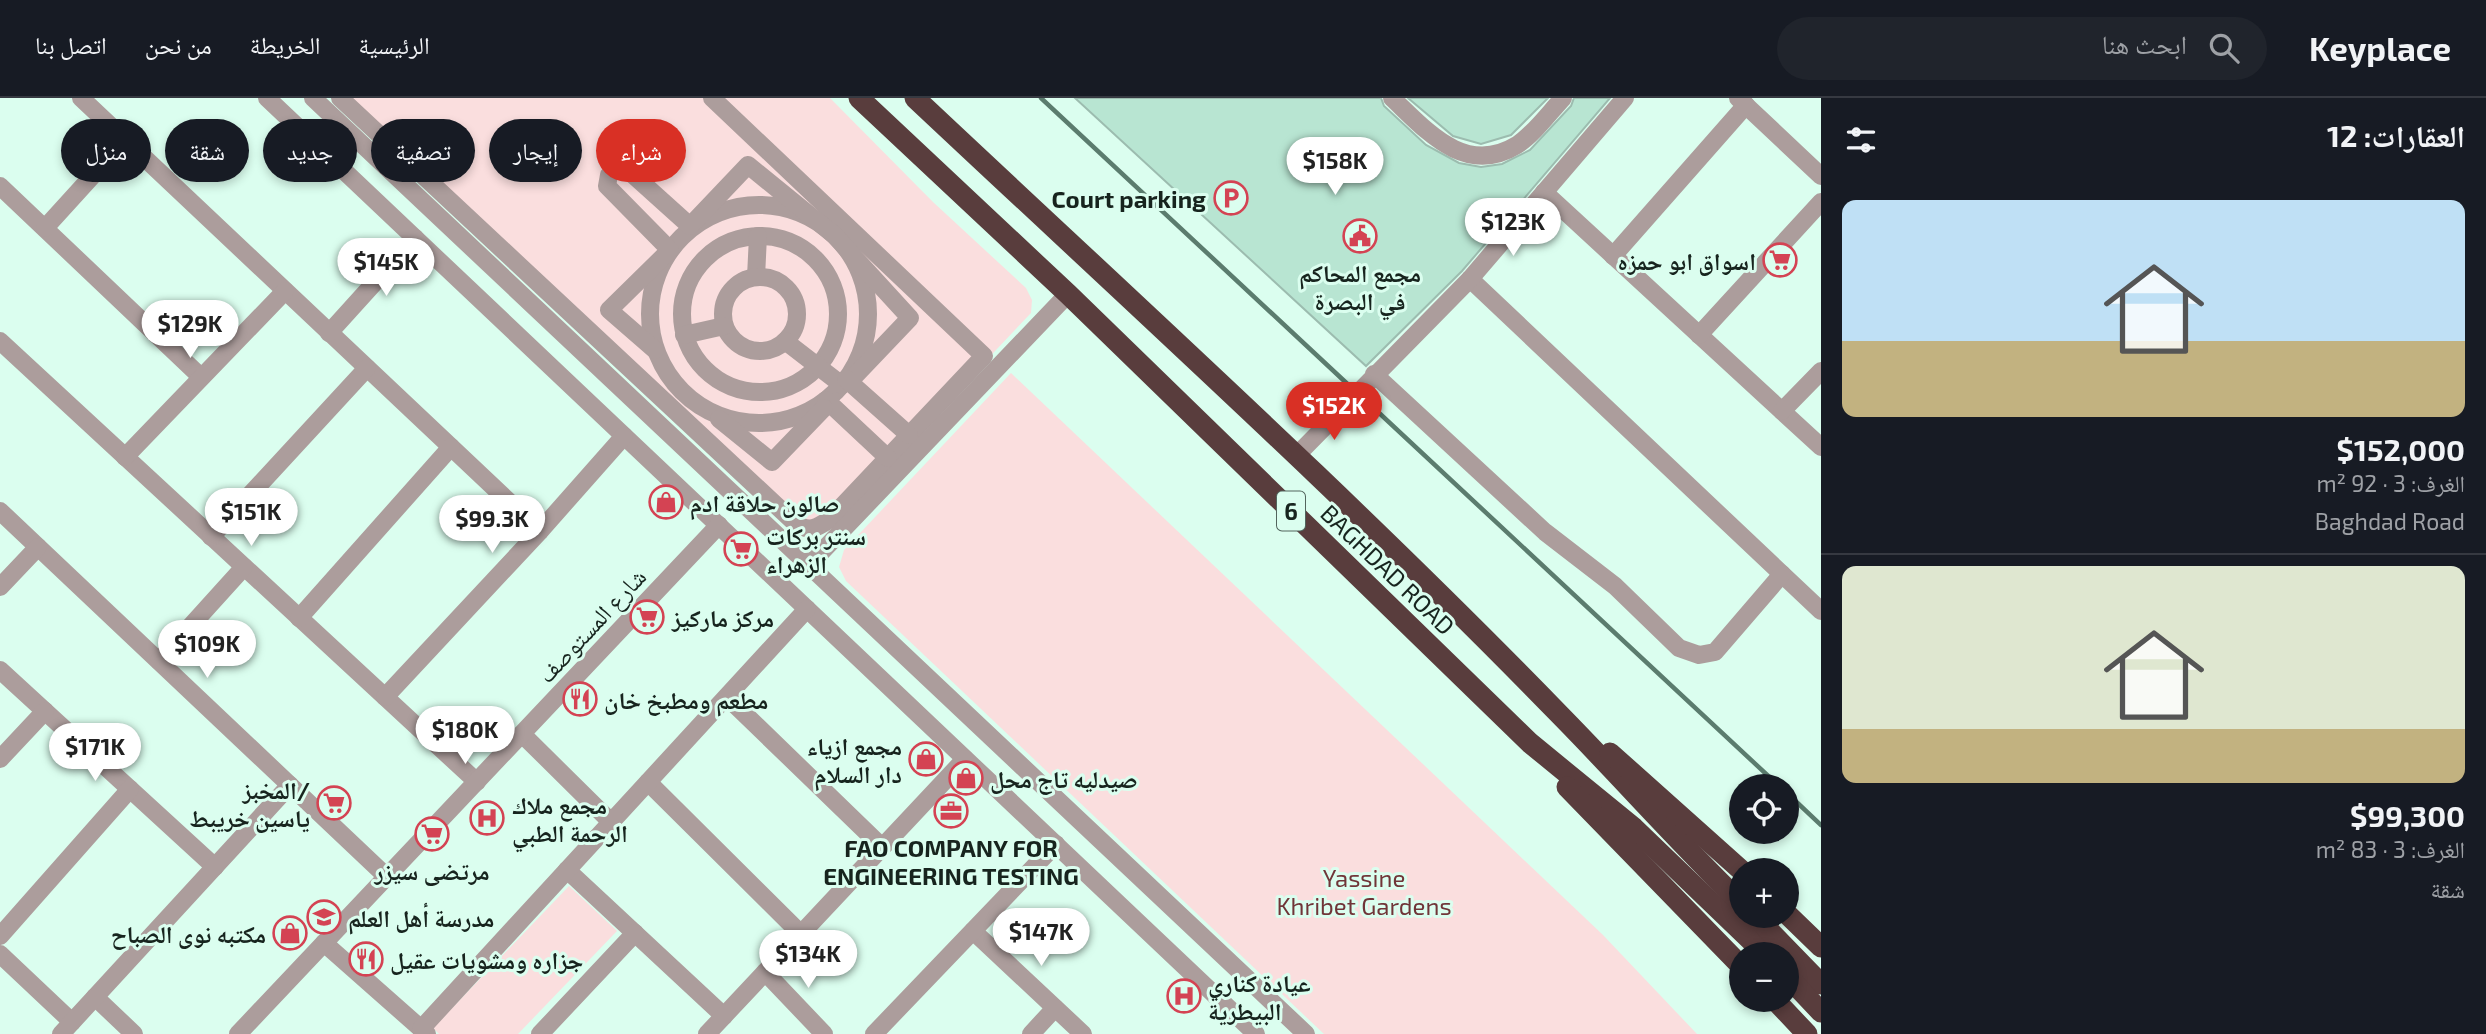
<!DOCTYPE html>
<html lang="ar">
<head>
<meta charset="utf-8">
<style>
	body { margin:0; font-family:"Exo 2","Noto Naskh Arabic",sans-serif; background:#20242c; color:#f1f3f6; direction:rtl; height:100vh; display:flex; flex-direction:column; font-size:26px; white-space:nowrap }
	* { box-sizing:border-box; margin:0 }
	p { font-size:23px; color:#9ea1a6 }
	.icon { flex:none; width:38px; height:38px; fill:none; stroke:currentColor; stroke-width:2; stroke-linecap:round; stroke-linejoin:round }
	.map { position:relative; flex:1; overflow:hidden; direction:ltr }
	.sheet { display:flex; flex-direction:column; background:#171b24; width:665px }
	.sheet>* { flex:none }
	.banner { position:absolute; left:21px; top:21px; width:665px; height:63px; direction:rtl; display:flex; gap:14px }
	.buttons { position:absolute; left:1729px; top:676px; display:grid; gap:14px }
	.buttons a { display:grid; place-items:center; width:70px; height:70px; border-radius:50%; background:#171b24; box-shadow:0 4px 10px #0003; font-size:35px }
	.price { position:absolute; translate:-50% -60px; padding:0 16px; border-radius:24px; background:#fff; color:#222; font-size:23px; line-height:46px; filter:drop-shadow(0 2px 4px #0008) }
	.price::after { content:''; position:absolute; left:50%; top:42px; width:21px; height:16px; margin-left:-10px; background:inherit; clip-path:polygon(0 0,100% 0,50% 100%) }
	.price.active { background:#d93025; color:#fff }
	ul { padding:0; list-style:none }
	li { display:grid; align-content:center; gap:14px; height:371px; padding:0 21px }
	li+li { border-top:2px solid #363941 }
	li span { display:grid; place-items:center; height:217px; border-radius:14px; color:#555 }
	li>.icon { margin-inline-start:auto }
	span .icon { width:126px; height:126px; fill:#fffc; stroke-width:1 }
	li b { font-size:30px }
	h2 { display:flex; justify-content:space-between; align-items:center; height:84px; padding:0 21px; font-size:30px }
	.tag { padding:0 24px; border-radius:32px; background:#171b24; box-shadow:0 4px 10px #0003; font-size:24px; line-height:63px }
	.tag.active { background:#d93025; color:#fff }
	header { display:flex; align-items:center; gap:42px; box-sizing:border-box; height:98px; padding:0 35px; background:#171b24; border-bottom:2px solid #363941 }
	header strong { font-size:33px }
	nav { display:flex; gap:38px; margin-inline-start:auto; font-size:24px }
	.search { width:490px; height:63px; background:#20242c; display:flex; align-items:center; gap:18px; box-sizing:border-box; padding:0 24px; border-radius:38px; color:#9ea1a6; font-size:26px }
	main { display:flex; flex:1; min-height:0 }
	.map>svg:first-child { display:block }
	.green { fill:#fadede }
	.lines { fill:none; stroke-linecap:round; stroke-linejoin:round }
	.stream { stroke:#5b7c6e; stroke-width:4.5 }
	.building { fill:#b8e5d2; stroke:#9cbcaf; stroke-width:2 }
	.minor { stroke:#ac9d9c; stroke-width:18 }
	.highway { stroke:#593d3d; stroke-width:21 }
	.labels { text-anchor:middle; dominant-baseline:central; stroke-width:6; stroke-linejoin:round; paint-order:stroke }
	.shield { fill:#dbfeef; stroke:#52655d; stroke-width:2 }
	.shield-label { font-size:23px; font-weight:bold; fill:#17241e }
	.poi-label { font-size:24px; font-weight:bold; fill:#17241e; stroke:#dbfeef; text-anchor:start }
	.street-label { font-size:24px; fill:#17241e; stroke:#dbfeef }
	.park-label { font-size:24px; fill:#703538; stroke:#dbfeef }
</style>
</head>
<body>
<header>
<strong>Keyplace</strong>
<div class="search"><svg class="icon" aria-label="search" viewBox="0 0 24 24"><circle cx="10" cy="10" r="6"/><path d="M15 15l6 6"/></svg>ابحث هنا</div>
<nav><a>الرئيسية</a><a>الخريطة</a><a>من نحن</a><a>اتصل بنا</a></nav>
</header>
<main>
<section class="sheet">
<h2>العقارات: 12<svg class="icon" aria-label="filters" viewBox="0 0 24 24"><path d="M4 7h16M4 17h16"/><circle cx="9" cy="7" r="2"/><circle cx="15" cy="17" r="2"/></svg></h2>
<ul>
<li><span style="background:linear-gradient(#bfe0f5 65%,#c2b280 0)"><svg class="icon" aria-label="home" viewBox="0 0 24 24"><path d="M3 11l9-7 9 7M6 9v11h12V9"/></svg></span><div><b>$152,000</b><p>الغرف: 3 · 92 m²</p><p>Baghdad Road</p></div></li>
<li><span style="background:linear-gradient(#dfe7d0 75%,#c2b280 0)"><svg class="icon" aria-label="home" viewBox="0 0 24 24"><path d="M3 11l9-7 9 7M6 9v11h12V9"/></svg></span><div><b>$99,300</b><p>الغرف: 3 · 83 m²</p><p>شقة</p></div></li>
</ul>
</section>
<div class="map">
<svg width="1821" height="936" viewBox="0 0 1821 936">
	<rect width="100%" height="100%" fill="#dbfeef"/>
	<g class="green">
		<path d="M335,0H830L933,104L1026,190L1032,202L1031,215L822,436L813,439L800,437Z"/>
		<path d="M1011,275L1603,837L1697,936H1324L846,483L839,469L844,452Z"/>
		<path d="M569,788L617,833L518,936H439L433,930Z"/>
	</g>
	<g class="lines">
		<g class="stream">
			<path d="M1041,0L1355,293"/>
			<path d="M1362,299L1779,688"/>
			<path d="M1787,695L1821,727"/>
		</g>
	</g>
	<g class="building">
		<path d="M1075,0H1381L1384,8L1426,47L1459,65L1481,69L1502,66L1530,52L1571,8L1574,0H1610L1462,173L1366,268Z"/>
		<path d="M1408,0H1548L1511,37L1481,46L1453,38Z"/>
	</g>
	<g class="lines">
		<g class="minor">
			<path d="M81,0L540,433"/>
			<path d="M267,0L1256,936"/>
			<path d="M313,0L1306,936"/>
			<path d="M340,0L795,425C809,435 817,430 830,421L984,258L712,0"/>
			<path d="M1392,0C1426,32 1465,79 1517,47C1534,36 1549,15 1563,0"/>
			<path d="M1738,0L1821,78"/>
			<path d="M0,88L201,279"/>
			<path d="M1544,94L1821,349"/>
			<circle cx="759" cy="216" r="109"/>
			<path d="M45,130L125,42"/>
			<circle cx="760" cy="216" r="78"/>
			<path d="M1613,158L1746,7"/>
			<path d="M756,179L758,138"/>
			<circle cx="760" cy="216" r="37"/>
			<path d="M1470,181L1821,513"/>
			<path d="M329,235L415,140"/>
			<path d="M684,237L724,228"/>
			<path d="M1699,237L1821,104"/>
			<path d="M0,243L477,684"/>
			<path d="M785,243L842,287"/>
			<path d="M655,252L609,212L670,152L607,88L609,77L616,71L630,74L690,128L748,67L834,137L910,220L849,284"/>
			<path d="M1374,276L1545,434L1615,488L1679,550L1699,557L1715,554L1782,476"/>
			<path d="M846,281L909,337"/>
			<path d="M826,302L888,360"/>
			<path d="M1782,313L1821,273"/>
			<path d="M719,321L772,364L824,310"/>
			<path d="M1296,358L1470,181L1625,0"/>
			<path d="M125,359L285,193"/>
			<path d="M0,413L387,779"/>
			<path d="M211,439L367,270"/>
			<path d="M808,468L1068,196"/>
			<path d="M0,489L38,449"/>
			<path d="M299,520L451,349"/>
			<path d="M159,563L244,469"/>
			<path d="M0,572L215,769"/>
			<path d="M385,599L540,433L624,338"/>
			<path d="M727,599L882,749"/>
			<path d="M522,636L611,724"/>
			<path d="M0,661L45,613"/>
			<path d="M648,684L801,836"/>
			<path d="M567,772L724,918"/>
			<path d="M973,833L1083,936"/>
			<path d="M0,838L130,691"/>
			<path d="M324,845L427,936"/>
			<path d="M0,856L72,924"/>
			<path d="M765,874L824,936"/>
			<path d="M95,899L134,936"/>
			<path d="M421,931L807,511"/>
			<path d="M61,936L290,687"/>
			<path d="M238,936L719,427"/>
			<path d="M540,936L635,835"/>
			<path d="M707,936L965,661"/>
			<path d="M874,936L1056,746"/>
			<path d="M1031,936L1055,910"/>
		</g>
		<g class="highway">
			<path d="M859,0L1068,196L1530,645L1634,730L1765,856"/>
			<path d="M915,0C1132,204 1353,404 1560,617C1621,679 1678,744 1741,805"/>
			<path d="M1610,655L1741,772"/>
			<path d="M1567,689L1741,868"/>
			<path d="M1787,816L1821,849"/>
			<path d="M1754,817L1821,886"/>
			<path d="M1787,878L1821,914"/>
			<path d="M1774,901L1807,936"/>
		</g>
	</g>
	<defs>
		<symbol id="parking-ring" viewBox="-11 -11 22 22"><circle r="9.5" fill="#dbfeef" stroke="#d44353" stroke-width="1.5"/><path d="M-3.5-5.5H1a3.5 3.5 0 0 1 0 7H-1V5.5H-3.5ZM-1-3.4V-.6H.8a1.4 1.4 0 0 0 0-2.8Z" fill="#d44353"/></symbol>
		<symbol id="civic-ring" viewBox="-11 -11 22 22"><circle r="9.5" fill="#dbfeef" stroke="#d44353" stroke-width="1.5"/><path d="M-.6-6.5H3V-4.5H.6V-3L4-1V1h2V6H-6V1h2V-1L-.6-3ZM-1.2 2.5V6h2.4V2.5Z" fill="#d44353"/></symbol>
		<symbol id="supermarket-ring" viewBox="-11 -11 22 22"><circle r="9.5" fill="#dbfeef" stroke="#d44353" stroke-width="1.5"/><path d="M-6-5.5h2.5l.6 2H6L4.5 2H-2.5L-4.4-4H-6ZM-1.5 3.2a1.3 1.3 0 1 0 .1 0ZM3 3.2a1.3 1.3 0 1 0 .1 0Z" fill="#d44353"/></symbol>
		<symbol id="shop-ring" viewBox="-11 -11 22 22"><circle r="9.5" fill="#dbfeef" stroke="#d44353" stroke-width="1.5"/><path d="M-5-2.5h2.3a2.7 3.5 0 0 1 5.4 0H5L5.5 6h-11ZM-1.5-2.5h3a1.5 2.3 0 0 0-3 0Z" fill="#d44353"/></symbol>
		<symbol id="restaurant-ring" viewBox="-11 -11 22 22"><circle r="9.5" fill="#dbfeef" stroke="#d44353" stroke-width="1.5"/><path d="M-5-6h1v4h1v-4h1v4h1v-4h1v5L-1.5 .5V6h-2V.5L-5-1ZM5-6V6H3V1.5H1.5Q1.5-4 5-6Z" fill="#d44353"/></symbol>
		<symbol id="office-ring" viewBox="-11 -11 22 22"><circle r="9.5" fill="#dbfeef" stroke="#d44353" stroke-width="1.5"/><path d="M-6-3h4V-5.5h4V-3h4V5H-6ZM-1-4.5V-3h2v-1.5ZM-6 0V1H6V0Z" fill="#d44353"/></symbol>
		<symbol id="hospital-ring" viewBox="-11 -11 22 22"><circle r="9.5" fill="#dbfeef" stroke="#d44353" stroke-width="1.5"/><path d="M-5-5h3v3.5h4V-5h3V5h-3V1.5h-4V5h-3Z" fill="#d44353"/></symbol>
		<symbol id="school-ring" viewBox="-11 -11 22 22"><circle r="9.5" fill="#dbfeef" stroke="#d44353" stroke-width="1.5"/><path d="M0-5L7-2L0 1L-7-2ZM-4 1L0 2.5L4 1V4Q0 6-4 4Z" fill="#d44353"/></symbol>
	</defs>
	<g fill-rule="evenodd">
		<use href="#parking-ring" x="1212" y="81" width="38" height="38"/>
		<use href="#civic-ring" x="1341" y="119" width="38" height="38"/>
		<use href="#supermarket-ring" x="1761" y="143" width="38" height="38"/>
		<use href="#shop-ring" x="647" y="385" width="38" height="38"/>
		<use href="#supermarket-ring" x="722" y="432" width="38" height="38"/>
		<use href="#supermarket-ring" x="628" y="500" width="38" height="38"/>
		<use href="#restaurant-ring" x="561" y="582" width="38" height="38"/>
		<use href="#shop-ring" x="907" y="642" width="38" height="38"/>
		<use href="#shop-ring" x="947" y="661" width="38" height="38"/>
		<use href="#supermarket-ring" x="315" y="686" width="38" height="38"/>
		<use href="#office-ring" x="932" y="694" width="38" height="38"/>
		<use href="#hospital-ring" x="468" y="701" width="38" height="38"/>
		<use href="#supermarket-ring" x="413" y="717" width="38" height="38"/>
		<use href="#school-ring" x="305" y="800" width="38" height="38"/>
		<use href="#shop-ring" x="271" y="816" width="38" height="38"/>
		<use href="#restaurant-ring" x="347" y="842" width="38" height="38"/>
		<use href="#hospital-ring" x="1165" y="879" width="38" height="38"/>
	</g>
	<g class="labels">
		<rect class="shield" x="1277" y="393.5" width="28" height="39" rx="5"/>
		<g class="shield-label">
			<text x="1291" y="413">6</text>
		</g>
		<g class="poi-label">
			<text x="1206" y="100" text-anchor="end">Court parking</text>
			<text x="1756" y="162" text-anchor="end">اسواق ابو حمزه</text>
			<text x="1360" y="174" text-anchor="middle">مجمع المحاكم<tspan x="1360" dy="28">في البصرة</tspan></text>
			<text x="690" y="404">صالون حلاقة ادم</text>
			<text x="766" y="437">سنتر بركات<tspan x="766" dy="28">الزهراء</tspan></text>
			<text x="672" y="519">مركز ماركيز</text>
			<text x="604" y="601">مطعم ومطبخ خان</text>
			<text x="902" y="647" text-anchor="end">مجمع ازياء<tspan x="902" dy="28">دار السلام</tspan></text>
			<text x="990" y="680">صيدليه تاج محل</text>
			<text x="310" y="691" text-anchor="end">المخبز/<tspan x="310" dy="28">ياسين خريبط</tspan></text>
			<text x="512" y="706">مجمع ملاك<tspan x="512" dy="28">الرحمة الطبي</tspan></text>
			<text x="951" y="749" text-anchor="middle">FAO COMPANY FOR<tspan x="951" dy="28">ENGINEERING TESTING</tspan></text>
			<text x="432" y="772" text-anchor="middle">مرتضى سيزر</text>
			<text x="348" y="819">مدرسة أهل العلم</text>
			<text x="266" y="835" text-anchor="end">مكتبه نوى الصباح</text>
			<text x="390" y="861">جزاره ومشويات عقيل</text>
			<text x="1208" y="884">عيادة كناري<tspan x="1208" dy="28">البيطرية</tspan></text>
		</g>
		<g class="street-label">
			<text transform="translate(1388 471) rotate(44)">BAGHDAD ROAD</text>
			<text transform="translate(591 527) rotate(-47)">شارع المستوصف</text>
		</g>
		<g class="park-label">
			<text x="1364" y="779">Yassine<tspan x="1364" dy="28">Khribet Gardens</tspan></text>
		</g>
	</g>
</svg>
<div class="buttons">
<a><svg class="icon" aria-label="locate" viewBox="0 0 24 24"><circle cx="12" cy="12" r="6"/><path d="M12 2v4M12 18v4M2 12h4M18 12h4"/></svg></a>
<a>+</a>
<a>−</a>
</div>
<b class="price" style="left:1335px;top:99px">$158K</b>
<b class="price" style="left:1513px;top:160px">$123K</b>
<b class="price" style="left:386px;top:200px">$145K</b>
<b class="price" style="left:190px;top:262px">$129K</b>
<b class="price active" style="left:1334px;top:344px">$152K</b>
<b class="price" style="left:251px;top:450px">$151K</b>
<b class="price" style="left:492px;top:457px">$99.3K</b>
<b class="price" style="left:207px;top:582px">$109K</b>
<b class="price" style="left:465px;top:668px">$180K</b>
<b class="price" style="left:95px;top:685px">$171K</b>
<b class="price" style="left:1041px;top:870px">$147K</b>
<b class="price" style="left:808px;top:892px">$134K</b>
<div class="banner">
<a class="tag active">شراء</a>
<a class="tag">إيجار</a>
<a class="tag">تصفية</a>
<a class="tag">جديد</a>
<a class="tag">شقة</a>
<a class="tag">منزل</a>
</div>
</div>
</main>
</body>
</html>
